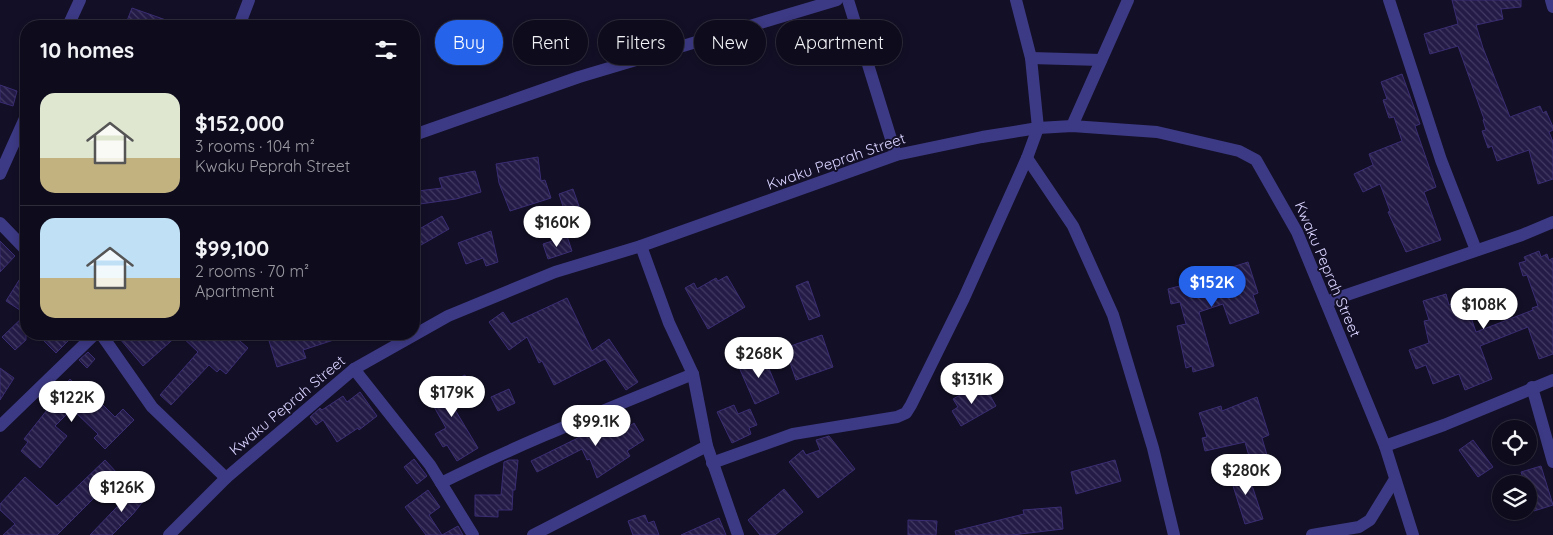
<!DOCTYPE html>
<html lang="en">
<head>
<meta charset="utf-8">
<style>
	body { margin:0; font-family:Quicksand,sans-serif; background:#171425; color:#f1f3f6; height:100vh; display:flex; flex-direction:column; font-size:19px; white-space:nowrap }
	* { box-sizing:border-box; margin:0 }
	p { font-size:16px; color:#9b9ba3 }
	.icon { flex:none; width:28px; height:28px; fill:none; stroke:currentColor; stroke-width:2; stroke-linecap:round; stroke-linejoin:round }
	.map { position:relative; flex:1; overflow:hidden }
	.drawer { position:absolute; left:20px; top:20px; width:400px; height:320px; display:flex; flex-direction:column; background:#0e0b1c; border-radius:20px; box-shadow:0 2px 8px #0003,0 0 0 1px #2e2b3b }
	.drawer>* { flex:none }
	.guide { position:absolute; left:435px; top:20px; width:475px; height:45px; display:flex; gap:10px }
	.fabs { position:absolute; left:1492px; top:420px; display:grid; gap:10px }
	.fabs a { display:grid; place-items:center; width:45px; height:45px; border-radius:50%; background:#0e0b1c; box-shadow:0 2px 8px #0003,0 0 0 1px #2e2b3b; font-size:25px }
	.price { position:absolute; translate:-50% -42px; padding:0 11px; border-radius:18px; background:#fff; color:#222; font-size:16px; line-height:32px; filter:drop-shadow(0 1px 2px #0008) }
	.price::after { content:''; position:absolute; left:50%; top:30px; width:15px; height:11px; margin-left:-8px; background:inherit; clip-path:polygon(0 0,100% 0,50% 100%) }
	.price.selected { background:#2563eb; color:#fff }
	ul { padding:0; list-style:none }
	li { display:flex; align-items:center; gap:15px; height:125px; padding:0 20px }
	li+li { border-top:1px solid #2e2b3b }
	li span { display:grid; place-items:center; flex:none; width:140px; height:100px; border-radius:15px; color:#555 }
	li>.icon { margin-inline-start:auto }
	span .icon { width:60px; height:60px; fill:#fffc; stroke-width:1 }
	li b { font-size:21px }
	h2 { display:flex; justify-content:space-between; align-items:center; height:60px; padding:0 20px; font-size:21px }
	.tag { padding:0 18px; border-radius:22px; background:#0e0b1c; box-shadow:0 2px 8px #0003,0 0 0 1px #2e2b3b; font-size:18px; line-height:45px }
	.tag.selected { background:#2563eb; color:#fff }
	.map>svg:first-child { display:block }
	.building { fill:url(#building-back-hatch); stroke:#3b2d73 }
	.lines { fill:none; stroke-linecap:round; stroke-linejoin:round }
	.minor { stroke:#3d3a85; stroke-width:12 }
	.labels { text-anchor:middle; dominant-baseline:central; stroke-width:4; stroke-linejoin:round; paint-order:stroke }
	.street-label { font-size:15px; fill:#d9d4ff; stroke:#130f26 }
</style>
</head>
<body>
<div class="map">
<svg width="1553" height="535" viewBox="0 0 1553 535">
	<defs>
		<pattern id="building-back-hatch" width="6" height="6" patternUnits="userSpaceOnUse" patternTransform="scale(1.25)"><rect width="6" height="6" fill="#241b47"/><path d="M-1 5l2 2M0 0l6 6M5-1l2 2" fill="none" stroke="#433b63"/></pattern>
	</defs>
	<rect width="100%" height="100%" fill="#130f26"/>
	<g class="building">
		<path d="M1452,0H1521V7L1501,9L1503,19L1476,25L1483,48L1510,117L1540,106L1543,113L1546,111L1553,127V130L1549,132L1553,142V179L1538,184L1529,150L1497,161L1492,146L1488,148L1482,131L1486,130L1483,120L1484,119L1458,46L1430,54L1424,34L1458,24Z"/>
		<path d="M132,8L180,25V26H125Z"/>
		<path d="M1402,74L1420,124L1415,126L1436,187L1424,192L1441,240L1406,252L1388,212L1390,211L1380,184L1363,192L1354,174L1373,165L1369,154L1402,141L1394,117L1389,118L1383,100L1387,99L1381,82Z"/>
		<path d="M0,85L17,91L13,106L0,102Z"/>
		<path d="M538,157L541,181L545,180L551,198L510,211L499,183L496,164Z"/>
		<path d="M475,171L481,192L456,199L420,204L418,191L442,188L439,178Z"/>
		<path d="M573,189L587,229L572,234L559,194Z"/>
		<path d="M442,216L449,229L414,249V232Z"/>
		<path d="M491,231L498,262L486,266L483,258L466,264L458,243Z"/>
		<path d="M567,236L572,251L548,259L543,244Z"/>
		<path d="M0,241L15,256L0,272Z"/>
		<path d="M1539,251L1541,257L1547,254L1549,260L1553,258V354L1539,359L1528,327L1480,346L1492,379L1465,390L1459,374L1433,384L1426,365L1416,369L1409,350L1429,343L1424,321L1429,320L1423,301L1446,294L1449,305L1465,300L1476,332L1533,310L1532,308L1538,306L1527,275L1523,276L1519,263L1526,261L1524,257Z"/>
		<path d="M1248,262L1258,293L1253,295L1259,313L1230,324L1223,304L1199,312L1214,366L1193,372L1192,366L1186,368L1177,326L1186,324L1180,302L1171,304L1168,289L1199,281L1198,278Z"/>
		<path d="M26,269V340L15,350L2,337L26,314L6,301Z"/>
		<path d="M727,276L745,307L708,329L685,288L694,283L697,289L716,278L718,281Z"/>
		<path d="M808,281L820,316L809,320L796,286Z"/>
		<path d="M567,298L592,351L609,339L638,382L626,390L605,359L554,385L542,361L539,363L527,337L509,350L489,322L503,312L511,324Z"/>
		<path d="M37,334H75L56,353Z"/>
		<path d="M126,334H232L248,348L226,374L220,369L217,372L209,365L171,405L160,395L198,352L179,334L143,366L120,339Z"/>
		<path d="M267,334H346V336L303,350L306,358L277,367Z"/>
		<path d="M822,335L833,367L796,380L785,348Z"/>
		<path d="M88,352L95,359L87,368L79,360Z"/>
		<path d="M763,354L779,393L755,404L738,365Z"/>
		<path d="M0,368L14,378L0,400Z"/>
		<path d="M465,375L471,387L448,398L478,448L457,461L447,445L443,447L435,434L446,428L433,405L429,407L423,395Z"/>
		<path d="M70,379L88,396L91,393L115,417L123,409L134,420L105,449L94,438L98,434L72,409L55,426L67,436L40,468L21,451L28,442L24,439L47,410L44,407Z"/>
		<path d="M976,386L981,394L987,390L996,406L961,426L952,411L958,407L953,399Z"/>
		<path d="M509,389L515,403L498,411L491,397Z"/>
		<path d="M360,392L377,416L359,430L358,428L337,442L323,420L316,425L310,417L320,408L322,410L343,396L347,402Z"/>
		<path d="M1257,397L1269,435L1262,438L1271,469L1254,474L1245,442L1205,451L1202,438L1207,437L1199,413L1221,406L1222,411Z"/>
		<path d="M734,405L738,414L750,409L757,425L749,428L751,434L732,443L717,412Z"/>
		<path d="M608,418L618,434L634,423L644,440L627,451L630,456L597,478L590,459L587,460L582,449L537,472L531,461L584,435L581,431Z"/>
		<path d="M829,436L855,469L818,498L789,462L803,450L806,455L820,450L816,440Z"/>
		<path d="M1473,440L1493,467L1478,477L1459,450Z"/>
		<path d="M414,459L427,476L417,484L404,467Z"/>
		<path d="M105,460L118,474L57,535H3L15,524L0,510V504L25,477L57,506Z"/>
		<path d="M509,460H518L515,490H513L512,510H498V517L475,516V495H501L504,462Z"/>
		<path d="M1115,460L1121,481L1076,494L1071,472Z"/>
		<path d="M1541,466L1553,505L1534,511L1532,505L1529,506V484H1525L1521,472Z"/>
		<path d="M1246,467L1263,519L1245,524L1229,473Z"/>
		<path d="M138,485L149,494L133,514L112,535H90Z"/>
		<path d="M784,489L803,512L775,535H760L748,520Z"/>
		<path d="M428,490L440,507L429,515L442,535H426L405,507Z"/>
		<path d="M1061,507L1063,529L1012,535H956L955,531L1024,514L1023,510Z"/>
		<path d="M645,515L648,523L654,521L659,535H633L628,521Z"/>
		<path d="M719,518L726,535H681Z"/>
		<path d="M908,520L937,521L936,535H908Z"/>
		<path d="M458,526L463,535H442Z"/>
	</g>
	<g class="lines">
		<g class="minor">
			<path d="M848,0L896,155"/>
			<path d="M1389,0L1441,160L1476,250"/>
			<path d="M1551,0L1553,7"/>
			<path d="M68,26L80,0"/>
			<path d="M239,26L249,0"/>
			<path d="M1031,58L1101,60"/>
			<path d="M1072,126L1128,0"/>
			<path d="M414,135L579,77L837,0"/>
			<path d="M1027,158L1073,226L1113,315L1153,448L1174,535"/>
			<path d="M0,174L26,116"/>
			<path d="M0,223L26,250"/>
			<path d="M1326,302L1522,235L1553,222"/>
			<path d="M101,334L152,407L226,478"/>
			<path d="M354,369L430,465L473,535"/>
			<path d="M693,374L707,446L738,535"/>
			<path d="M1532,387L1553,462"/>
			<path d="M0,426L95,334"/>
			<path d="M1385,446L1444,425L1553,380"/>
			<path d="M712,463L793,434L897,417L906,413L911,405L964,298L1027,158L1038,128L1031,58L1016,0"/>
			<path d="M441,483C523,442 608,409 693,374L669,323L641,246"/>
			<path d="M169,535L226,478L354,369L448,316L555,272L641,246L896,155L982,137L1038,128L1072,126L1157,132L1239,151L1256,160L1297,232L1385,446L1413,535"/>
			<path d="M533,535L707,446"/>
			<path d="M1312,535L1359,527L1370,520L1395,479"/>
		</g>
	</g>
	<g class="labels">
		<g class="street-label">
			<text transform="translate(836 161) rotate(-19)">Kwaku Peprah Street</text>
			<text transform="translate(1328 269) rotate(67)">Kwaku Peprah Street</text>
			<text transform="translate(287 405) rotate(-40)">Kwaku Peprah Street</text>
		</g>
	</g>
</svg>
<div class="fabs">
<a><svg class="icon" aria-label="locate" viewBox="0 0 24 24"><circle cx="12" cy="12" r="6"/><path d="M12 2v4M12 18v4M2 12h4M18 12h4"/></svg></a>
<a><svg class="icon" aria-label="layers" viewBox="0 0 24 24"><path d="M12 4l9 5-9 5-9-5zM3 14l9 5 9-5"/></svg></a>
</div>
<b class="price" style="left:557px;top:248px">$160K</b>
<b class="price selected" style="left:1212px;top:308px">$152K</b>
<b class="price" style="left:1484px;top:330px">$108K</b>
<b class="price" style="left:759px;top:379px">$268K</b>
<b class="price" style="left:972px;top:405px">$131K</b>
<b class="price" style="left:452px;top:418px">$179K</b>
<b class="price" style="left:72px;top:423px">$122K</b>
<b class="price" style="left:596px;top:447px">$99.1K</b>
<b class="price" style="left:1246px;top:496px">$280K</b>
<b class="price" style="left:122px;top:513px">$126K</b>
<div class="guide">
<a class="tag selected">Buy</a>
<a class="tag">Rent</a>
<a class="tag">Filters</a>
<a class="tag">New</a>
<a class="tag">Apartment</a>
</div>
<section class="drawer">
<h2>10 homes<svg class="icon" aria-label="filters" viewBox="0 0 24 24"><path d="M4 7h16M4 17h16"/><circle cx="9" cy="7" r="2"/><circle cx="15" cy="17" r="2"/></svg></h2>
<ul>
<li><span style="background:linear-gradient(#dfe7d0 65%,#c2b280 0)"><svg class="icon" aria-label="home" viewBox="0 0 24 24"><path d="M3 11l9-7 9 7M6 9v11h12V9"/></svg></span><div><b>$152,000</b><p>3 rooms · 104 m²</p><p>Kwaku Peprah Street</p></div></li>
<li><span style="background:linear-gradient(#bfe0f5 60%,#c2b280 0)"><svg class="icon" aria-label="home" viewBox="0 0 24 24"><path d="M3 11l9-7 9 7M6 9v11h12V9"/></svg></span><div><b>$99,100</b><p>2 rooms · 70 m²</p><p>Apartment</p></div></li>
</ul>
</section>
</div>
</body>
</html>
